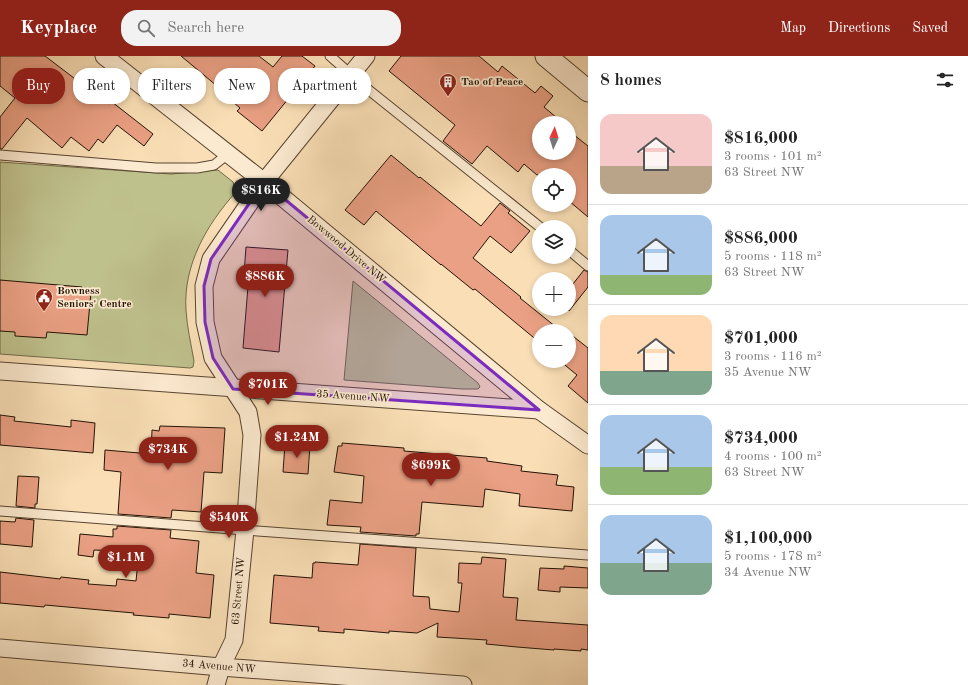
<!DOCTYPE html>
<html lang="en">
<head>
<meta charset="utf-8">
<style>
	body { margin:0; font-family:"Old Standard TT",serif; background:#f2f2f2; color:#222; height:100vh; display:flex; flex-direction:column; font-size:15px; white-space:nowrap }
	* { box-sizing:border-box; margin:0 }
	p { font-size:13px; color:#767676 }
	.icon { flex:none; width:22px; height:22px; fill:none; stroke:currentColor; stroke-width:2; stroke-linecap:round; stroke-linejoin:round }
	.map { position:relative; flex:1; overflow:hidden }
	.side { display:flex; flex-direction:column; background:#fff; width:380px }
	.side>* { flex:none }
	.guide { position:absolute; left:12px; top:12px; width:380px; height:36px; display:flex; gap:8px }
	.needle { width:26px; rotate:4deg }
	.tools { position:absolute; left:532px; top:60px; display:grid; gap:8px }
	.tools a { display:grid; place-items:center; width:44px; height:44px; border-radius:50%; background:#fff; box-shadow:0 2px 6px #0003; font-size:20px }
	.price { position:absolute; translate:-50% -34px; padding:0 9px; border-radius:14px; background:#8f2418; color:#fff; font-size:13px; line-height:26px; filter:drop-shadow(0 1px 2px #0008) }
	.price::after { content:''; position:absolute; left:50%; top:24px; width:12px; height:9px; margin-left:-6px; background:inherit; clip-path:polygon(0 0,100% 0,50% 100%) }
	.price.on { background:#222; color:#fff }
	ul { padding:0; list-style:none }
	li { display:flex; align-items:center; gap:12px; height:100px; padding:0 12px }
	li+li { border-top:1px solid #e0e0e0 }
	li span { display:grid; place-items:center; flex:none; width:112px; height:80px; border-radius:12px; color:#555 }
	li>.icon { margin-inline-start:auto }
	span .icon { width:48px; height:48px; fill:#fffc; stroke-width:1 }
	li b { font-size:17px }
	h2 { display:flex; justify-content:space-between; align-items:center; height:48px; padding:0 12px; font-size:17px }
	.chip { padding:0 14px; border-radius:16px; background:#fff; box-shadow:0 2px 6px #0003; font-size:14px; line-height:36px }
	.chip.on { background:#8f2418; color:#fff }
	header { display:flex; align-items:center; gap:24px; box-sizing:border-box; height:56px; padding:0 20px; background:#8f2418; color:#fff }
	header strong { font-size:19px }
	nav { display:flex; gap:22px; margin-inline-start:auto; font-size:14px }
	.search { width:280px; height:36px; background:#f2f2f2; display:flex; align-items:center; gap:10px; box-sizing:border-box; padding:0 14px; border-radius:16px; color:#767676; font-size:15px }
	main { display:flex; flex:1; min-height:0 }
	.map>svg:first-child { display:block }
	.green { fill:#bfc18d; stroke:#706a49 }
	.building { fill:#eaa084; stroke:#221205 }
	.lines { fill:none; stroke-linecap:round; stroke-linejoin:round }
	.service-casing { stroke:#584531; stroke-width:11 }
	.minor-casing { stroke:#584531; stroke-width:19 }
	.tertiary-casing { stroke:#584531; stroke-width:23 }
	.service { stroke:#fcead0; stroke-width:9 }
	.minor { stroke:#fcead0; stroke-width:17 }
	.tertiary { stroke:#fcead0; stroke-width:21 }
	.marked { fill:#7b2cbf; fill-opacity:0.2; stroke:#7b2cbf; stroke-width:3; stroke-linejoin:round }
	.labels { text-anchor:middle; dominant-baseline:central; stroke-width:3.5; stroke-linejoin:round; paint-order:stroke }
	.poi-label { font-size:11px; font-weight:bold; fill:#221205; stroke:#fcead0; text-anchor:start }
	.street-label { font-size:11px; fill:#221205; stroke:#fcead0 }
</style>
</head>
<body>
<header>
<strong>Keyplace</strong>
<div class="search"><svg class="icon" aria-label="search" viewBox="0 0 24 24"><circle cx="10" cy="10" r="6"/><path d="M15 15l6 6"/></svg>Search here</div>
<nav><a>Map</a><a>Directions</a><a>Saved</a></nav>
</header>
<main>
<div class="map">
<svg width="588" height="629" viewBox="0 0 588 629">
	<rect width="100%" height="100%" fill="#fadfb6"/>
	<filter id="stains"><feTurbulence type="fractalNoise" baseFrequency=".005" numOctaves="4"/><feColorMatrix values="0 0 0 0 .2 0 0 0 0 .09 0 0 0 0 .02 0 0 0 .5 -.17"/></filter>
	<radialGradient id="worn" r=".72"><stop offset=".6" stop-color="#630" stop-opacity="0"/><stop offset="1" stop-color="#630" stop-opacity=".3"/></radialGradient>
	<g class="green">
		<path d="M0,106L171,118L218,114L233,126L236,136C207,168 183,209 186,254C187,271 191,288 194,305L193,311L190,312L0,298Z"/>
		<path d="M353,225L478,327L480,331L478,333H462L344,324Z"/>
	</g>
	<g class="building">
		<path d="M0,0H45L91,35L92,34L110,48L112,46L153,78L144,90L117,69L103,87L98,83L89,95L71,81L62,92L27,62L2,93H0V61L15,42L0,30Z"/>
		<path d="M181,0H259L273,11L282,0H302L315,10L262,75L237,55L240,52L217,32V30Z"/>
		<path d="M401,0H479L498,16L502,10L535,37L541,30L553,40L544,51L563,67H539V97H569V75L588,90V161L569,145V119H537L524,108L518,116L487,90L472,108L443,85L455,69L389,15Z"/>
		<path d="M391,99L419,122L420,121L481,170L500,147L510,155L508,157L530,175L511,197L490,180L473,202L521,241L520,242L561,275H539V286L475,233L473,234L441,208V209L376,155L364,169L345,154Z"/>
		<path d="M246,191L288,194L279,296L243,292L249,218H244Z"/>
		<path d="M584,214L588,216V231L569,255V233Z"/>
		<path d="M0,224L82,231L81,235L91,236L87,279L47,276L46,282L15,280V276L0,275Z"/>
		<path d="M569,277L588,292V347L568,330L577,319L560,305H569Z"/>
		<path d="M0,359L15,361L14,365L71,371V364L95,367L93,397L0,389Z"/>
		<path d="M160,370L225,372L222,417L204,416L201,456L172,454L171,462L118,458L121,416L104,414L105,394L151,398L152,374L159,375Z"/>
		<path d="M288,387L310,389L308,418L283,416L285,388H288Z"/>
		<path d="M342,387L404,392V395L487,402V405L522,410L521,415L558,419L556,429L574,431L572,455L519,450L520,438L485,433L483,451L422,446L419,478H416V480L360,476L361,471L327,469L330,444L362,447L364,420L334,416L338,390H342Z"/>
		<path d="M18,420L39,421L37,448H35V452L16,450Z"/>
		<path d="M16,462L34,464L32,491L0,488V465L15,466Z"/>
		<path d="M117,470L171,474L170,482L199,485L196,517L214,519L210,562L169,558V562L133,559L134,557L45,549L44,551L0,547V516L60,523L61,521L89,524L88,528L116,530L117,523L136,525L139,496L94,494L93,501L78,499L80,478L113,481V473H117Z"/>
		<path d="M360,488L416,492L413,540L429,541L430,553L459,556L462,527H458L459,507L481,508L482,501L506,503L503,541L518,542L516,564L588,569V594L581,593V595L554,593V594L517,591L486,588L487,584L437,581L438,567L417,577L389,575V577L344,573V577L318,575L319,571L270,567L274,519L312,522L313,507H315V506L358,509Z"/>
		<path d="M564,510L588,512V532L560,531V536L538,534L540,512L564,513Z"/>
	</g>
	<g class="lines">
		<defs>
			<g id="service">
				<path d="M330,0L365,31L540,171"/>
				<path d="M0,99L156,112H197L214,109L228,98"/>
				<path d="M569,194L588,210"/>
				<path d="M0,455L245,474L588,499"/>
			</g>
			<g id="minor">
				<path d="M104,0L264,126L539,354L588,389"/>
				<path d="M0,315L539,354"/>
				<path d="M0,592L221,611L463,629"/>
				<path d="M216,629L221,611L234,584L245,474L252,379L248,356L213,302L205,266L204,230L211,203L264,126L366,0"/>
			</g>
			<path id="tertiary" d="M546,0L588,35"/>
		</defs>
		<use href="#service" class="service-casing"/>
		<use href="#minor" class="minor-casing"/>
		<use href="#tertiary" class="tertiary-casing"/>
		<use href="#service" class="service"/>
		<use href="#minor" class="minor"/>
		<use href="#tertiary" class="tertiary"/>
	</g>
	<path class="marked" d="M264,126L539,354L233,333L213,302L205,266L204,230L211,203Z"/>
	<defs>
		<symbol id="building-pin" viewBox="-11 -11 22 30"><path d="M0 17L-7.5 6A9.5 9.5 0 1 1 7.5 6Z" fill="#8f2418" stroke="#fcead0"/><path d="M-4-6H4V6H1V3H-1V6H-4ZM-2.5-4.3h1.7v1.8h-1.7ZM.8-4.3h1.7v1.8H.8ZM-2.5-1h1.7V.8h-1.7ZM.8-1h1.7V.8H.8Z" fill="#fff"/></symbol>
		<symbol id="civic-pin" viewBox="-11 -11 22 30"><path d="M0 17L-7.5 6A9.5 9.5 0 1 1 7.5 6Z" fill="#8f2418" stroke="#fcead0"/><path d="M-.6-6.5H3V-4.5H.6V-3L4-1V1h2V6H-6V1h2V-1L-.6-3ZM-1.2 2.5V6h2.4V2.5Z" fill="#fff"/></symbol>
	</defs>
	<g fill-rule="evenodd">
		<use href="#building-pin" x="438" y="16" width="20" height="27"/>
		<use href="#civic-pin" x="34" y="231" width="20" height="27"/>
	</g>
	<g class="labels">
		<g class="poi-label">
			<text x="461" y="26">Tao of Peace</text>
			<text x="57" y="235">Bowness<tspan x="57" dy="13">Seniors' Centre</tspan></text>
		</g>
		<g class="street-label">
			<text transform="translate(346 194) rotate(40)">Bowwood Drive NW</text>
			<text transform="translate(353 341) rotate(4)">35 Avenue NW</text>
			<text transform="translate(239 535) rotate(-85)">63 Street NW</text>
			<text transform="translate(219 611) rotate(5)">34 Avenue NW</text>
		</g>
	</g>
	<rect width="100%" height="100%" filter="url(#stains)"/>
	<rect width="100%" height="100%" fill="url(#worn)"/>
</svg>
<div class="tools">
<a><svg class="needle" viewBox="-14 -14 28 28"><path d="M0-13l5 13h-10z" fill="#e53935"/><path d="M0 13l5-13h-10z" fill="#767676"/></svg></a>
<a><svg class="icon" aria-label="locate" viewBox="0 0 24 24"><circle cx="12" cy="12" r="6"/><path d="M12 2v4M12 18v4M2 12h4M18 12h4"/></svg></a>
<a><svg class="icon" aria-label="layers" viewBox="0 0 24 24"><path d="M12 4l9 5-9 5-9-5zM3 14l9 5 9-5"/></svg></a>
<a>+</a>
<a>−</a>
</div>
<b class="price on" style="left:261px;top:156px">$816K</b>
<b class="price" style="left:265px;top:242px">$886K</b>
<b class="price" style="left:268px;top:350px">$701K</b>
<b class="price" style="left:297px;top:403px">$1.24M</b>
<b class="price" style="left:168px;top:415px">$734K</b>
<b class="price" style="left:431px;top:431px">$699K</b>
<b class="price" style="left:229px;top:483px">$540K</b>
<b class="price" style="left:126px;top:523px">$1.1M</b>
<div class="guide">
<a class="chip on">Buy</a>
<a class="chip">Rent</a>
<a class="chip">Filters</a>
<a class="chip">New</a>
<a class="chip">Apartment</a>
</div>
</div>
<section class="side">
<h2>8 homes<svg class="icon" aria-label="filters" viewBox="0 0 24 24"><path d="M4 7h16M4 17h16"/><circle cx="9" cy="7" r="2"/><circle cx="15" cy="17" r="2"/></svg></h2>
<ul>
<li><span style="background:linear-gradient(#f6c9c9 65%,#b9a48a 0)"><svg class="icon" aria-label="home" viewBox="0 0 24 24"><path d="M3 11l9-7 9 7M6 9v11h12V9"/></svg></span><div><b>$816,000</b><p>3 rooms · 101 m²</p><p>63 Street NW</p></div></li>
<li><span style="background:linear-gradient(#a9c7e8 75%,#8fb573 0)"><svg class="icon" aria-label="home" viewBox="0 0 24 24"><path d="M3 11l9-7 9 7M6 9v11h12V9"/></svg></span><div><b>$886,000</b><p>5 rooms · 118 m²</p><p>63 Street NW</p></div></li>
<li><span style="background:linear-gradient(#ffd9b3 70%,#7fa58c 0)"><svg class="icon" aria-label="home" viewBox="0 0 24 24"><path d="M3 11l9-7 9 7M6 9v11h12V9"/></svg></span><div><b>$701,000</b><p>3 rooms · 116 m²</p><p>35 Avenue NW</p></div></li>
<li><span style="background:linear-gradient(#a9c7e8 65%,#8fb573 0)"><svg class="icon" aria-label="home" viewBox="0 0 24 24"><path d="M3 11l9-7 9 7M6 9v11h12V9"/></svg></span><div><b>$734,000</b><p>4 rooms · 100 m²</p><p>63 Street NW</p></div></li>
<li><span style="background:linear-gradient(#a9c7e8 60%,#7fa58c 0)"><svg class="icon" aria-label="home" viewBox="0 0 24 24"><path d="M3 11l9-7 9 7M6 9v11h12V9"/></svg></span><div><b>$1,100,000</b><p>5 rooms · 178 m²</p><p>34 Avenue NW</p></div></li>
</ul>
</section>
</main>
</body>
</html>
